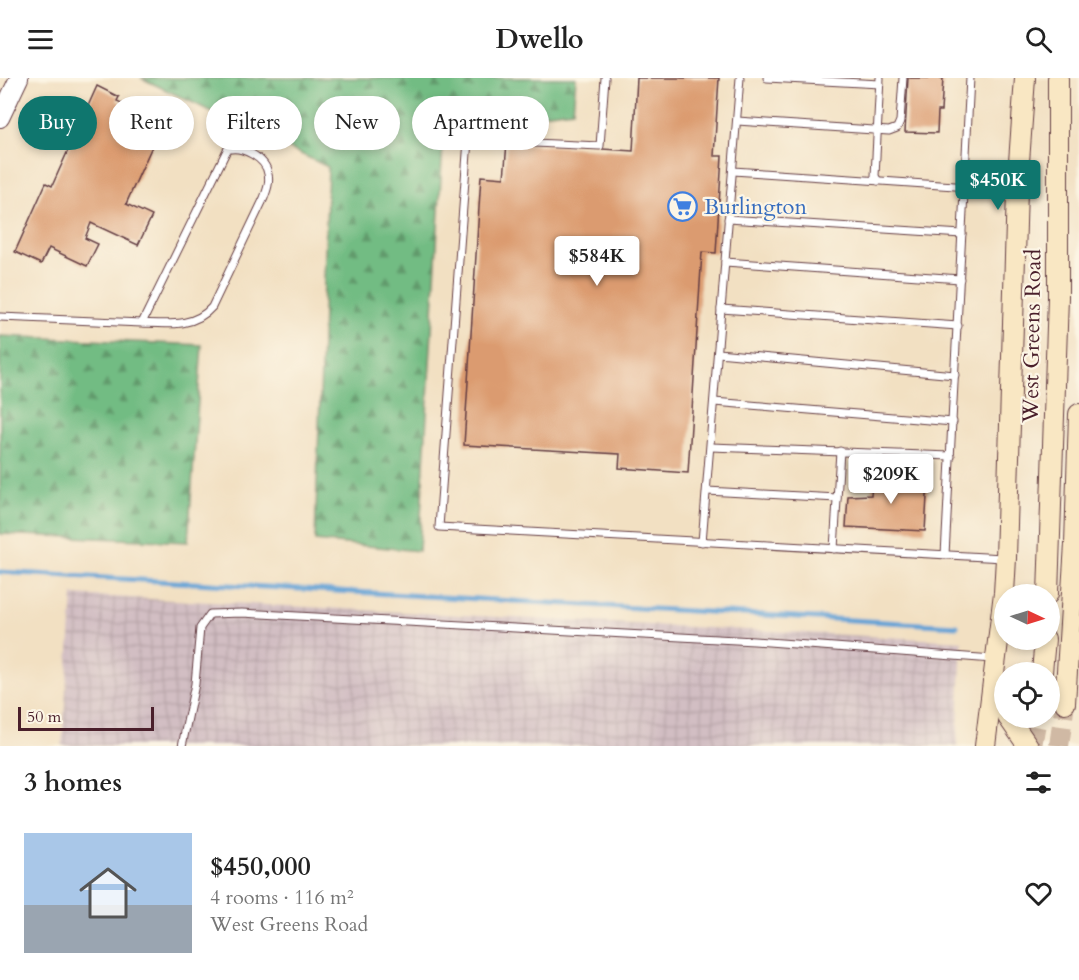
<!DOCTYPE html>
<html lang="en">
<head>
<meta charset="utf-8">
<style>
	body { margin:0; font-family:Cardo,serif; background:#f6f6f6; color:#222; height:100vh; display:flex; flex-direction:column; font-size:22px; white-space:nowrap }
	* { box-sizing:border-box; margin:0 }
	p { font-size:20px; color:#767676 }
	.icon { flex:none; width:33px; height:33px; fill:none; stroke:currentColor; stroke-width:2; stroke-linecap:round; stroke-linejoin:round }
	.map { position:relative; height:668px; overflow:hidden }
	.panel { display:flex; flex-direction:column; background:#fff; flex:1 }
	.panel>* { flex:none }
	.hud { position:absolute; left:18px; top:18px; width:600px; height:54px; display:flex; gap:12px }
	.needle { width:39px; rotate:94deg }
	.buttons { position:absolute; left:994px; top:506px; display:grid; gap:12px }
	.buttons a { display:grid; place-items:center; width:66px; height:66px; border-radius:50%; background:#fff; box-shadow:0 3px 9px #0003; font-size:30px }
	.scale { position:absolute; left:18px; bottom:15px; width:136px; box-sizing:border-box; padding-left:6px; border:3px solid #4a1f2b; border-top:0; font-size:16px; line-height:21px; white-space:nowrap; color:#4a1f2b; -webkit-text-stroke:4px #fcf5e5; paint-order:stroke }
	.price { position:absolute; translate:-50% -51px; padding:0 14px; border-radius:6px; background:#fff; color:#222; font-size:20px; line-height:39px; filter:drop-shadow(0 2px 3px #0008) }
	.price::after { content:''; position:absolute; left:50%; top:36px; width:18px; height:14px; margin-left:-9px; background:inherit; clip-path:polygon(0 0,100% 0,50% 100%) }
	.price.current { background:#0f766e; color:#fff }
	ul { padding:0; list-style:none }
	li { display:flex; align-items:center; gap:18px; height:150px; padding:0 24px }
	li span { display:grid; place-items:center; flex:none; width:168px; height:120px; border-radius:0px; color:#555 }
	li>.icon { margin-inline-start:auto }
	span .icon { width:72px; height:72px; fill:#fffc; stroke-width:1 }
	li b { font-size:26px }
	h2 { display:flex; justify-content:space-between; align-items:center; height:72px; padding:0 24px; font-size:26px }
	.tag { padding:0 21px; border-radius:27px; background:#fff; box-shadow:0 3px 9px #0003; font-size:21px; line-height:54px }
	.tag.current { background:#0f766e; color:#fff }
	header { display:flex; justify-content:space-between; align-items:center; height:78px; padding:0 24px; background:#fff; font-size:27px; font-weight:700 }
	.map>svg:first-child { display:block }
	.industrial { fill:url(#industrial-grid) }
	.forest { fill:url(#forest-firs); stroke:#5e6e57; stroke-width:1.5 }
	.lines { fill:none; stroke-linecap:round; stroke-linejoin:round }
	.stream { stroke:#63a2d5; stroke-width:5 }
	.building { fill:#db9b70 }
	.secondary-tunnel { stroke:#d0b9a4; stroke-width:20; stroke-dasharray:20 10; stroke-linecap:butt }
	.service-casing { stroke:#633c42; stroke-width:9 }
	.tertiary-casing { stroke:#633c42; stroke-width:20 }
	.secondary-casing { stroke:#633c42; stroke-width:22 }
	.service { stroke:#fff; stroke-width:7 }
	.tertiary { stroke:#fff; stroke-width:18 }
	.secondary { stroke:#f9e7c3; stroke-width:20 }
	.labels { text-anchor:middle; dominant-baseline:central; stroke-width:4.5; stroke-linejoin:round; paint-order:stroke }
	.shop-label { font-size:22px; fill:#366cbe; stroke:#fcf5e5; text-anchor:start }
	.street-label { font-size:22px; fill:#4a1f2b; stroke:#fcf5e5 }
</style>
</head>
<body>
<header><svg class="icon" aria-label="menu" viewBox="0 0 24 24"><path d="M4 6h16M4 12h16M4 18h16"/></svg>Dwello<svg class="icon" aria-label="search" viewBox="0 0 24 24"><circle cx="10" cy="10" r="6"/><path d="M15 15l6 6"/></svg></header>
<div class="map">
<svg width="1079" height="668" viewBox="0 0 1079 668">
	<defs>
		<pattern id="industrial-grid" width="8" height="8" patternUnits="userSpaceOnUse" patternTransform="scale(1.5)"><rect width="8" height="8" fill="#d2bec3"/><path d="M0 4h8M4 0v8" fill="none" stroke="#b6a3a8"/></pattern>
		<pattern id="forest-firs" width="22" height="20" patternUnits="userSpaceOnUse" patternTransform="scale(1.5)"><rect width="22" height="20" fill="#72bc83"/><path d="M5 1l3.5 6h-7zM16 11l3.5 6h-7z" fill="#60986b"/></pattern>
	</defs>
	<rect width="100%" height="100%" fill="#fcf5e5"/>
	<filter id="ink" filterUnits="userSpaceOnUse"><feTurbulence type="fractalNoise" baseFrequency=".0167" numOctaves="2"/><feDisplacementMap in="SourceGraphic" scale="12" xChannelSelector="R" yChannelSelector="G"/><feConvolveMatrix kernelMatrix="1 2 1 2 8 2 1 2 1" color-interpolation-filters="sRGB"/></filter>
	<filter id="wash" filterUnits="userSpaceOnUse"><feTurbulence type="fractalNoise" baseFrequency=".008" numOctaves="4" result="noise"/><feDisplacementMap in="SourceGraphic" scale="24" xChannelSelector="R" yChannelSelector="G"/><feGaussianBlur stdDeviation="1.35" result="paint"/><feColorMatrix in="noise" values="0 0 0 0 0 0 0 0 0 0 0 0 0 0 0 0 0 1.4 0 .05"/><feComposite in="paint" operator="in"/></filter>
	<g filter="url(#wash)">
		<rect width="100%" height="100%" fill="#f2e0c2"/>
		<path class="industrial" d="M73,517L962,563L957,668H62Z"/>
		<g class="forest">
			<path d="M141,0H576L573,32L444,48L419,473L315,463L328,89Z"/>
			<path d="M0,258L202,267L188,464L0,456Z"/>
		</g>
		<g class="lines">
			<path class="stream" d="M0,494L957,548"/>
		</g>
		<g id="blocks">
			<g class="building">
				<path d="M637,0H719L714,78H722L716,175L702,174L688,395L619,390L620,376L464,367L481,98L504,100L507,65L633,73Z"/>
				<path d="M908,0H943L941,33H938L937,55L905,54Z"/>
				<path d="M97,8L119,19L117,23L169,47L164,58L158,55L126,126L152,138L138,167L91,145L85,160L98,166L87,188L49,170L41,186L15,174L46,105L52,108Z"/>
				<path d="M873,395L928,401L925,453L846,449L848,418L871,417Z"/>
			</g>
		</g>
	</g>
	<g filter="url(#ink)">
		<use href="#blocks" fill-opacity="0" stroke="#633c42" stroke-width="1.5"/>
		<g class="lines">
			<g class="secondary-tunnel">
				<path d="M1032,668L1037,639"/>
				<path d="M1059,668L1065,625"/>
			</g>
			<defs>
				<g id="service">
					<path d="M605,0L600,68L468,62L439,449L1003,480"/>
					<path d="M767,0L880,6"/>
					<path d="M737,43L889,53L897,50L900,43L903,0"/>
					<path d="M733,93L1014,112"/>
					<path d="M878,103L875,98L880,0"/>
					<path d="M728,141L962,156"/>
					<path d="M725,184L960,201"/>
					<path d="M721,231L958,248"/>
					<path d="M0,239L142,245C166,246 194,250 212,229L264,120C267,112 270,104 268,96C266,80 241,67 227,72L142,245"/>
					<path d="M718,275L955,297"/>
					<path d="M714,324L953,344"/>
					<path d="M711,369L951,378"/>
					<path d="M707,413L837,420"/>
					<path d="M702,464L740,0"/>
					<path d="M834,471L840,373"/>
					<path d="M945,477L970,0"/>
					<path d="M182,668L195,606L200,550L210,536L242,535L754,563L993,581"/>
				</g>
				<path id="tertiary" d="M0,40L19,0"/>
				<g id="secondary">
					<path d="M1048,516L1058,219V0"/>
					<path d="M1042,594L1045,561"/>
					<path d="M1065,625L1075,466L1079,336"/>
					<path d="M1008,639L1028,668"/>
					<path d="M985,668L1004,515L1006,480L1017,112L1025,0"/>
				</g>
			</defs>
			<use href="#service" class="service-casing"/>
			<use href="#tertiary" class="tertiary-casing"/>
			<use href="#secondary" class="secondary-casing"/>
			<use href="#service" class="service"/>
			<use href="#tertiary" class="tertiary"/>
			<use href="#secondary" class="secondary"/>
		</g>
	</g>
	<defs>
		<symbol id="supermarket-ring" viewBox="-11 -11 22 22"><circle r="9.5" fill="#fcf5e5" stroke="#3f7fe0" stroke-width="1.5"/><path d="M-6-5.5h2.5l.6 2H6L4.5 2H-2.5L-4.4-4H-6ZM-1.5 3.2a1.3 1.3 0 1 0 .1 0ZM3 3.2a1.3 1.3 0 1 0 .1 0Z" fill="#3f7fe0"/></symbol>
	</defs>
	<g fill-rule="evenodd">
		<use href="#supermarket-ring" x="666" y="112" width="33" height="33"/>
	</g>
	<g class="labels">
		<g class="shop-label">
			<text x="704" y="129">Burlington</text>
		</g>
		<g class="street-label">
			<text transform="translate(1032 258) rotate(-89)">West Greens Road</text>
		</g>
	</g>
</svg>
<div class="buttons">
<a><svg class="needle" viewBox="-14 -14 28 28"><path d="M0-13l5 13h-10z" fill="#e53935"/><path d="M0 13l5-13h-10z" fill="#767676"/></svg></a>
<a><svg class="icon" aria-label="locate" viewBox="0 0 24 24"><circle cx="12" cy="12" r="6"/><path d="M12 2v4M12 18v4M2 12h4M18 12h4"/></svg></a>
</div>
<div class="scale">50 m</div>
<b class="price current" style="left:998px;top:133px">$450K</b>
<b class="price" style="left:597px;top:209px">$584K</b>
<b class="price" style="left:891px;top:427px">$209K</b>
<div class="hud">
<a class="tag current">Buy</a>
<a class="tag">Rent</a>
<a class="tag">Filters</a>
<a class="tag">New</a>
<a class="tag">Apartment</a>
</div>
</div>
<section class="panel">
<h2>3 homes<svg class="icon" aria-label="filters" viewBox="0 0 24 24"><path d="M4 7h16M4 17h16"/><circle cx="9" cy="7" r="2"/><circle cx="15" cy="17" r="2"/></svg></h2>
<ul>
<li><span style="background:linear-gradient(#a9c7e8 60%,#9aa5b1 0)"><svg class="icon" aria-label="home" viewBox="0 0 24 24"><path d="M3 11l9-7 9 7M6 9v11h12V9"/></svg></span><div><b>$450,000</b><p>4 rooms · 116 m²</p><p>West Greens Road</p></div><svg class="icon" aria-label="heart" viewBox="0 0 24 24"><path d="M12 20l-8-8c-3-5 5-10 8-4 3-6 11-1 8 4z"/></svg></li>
</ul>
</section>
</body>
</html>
